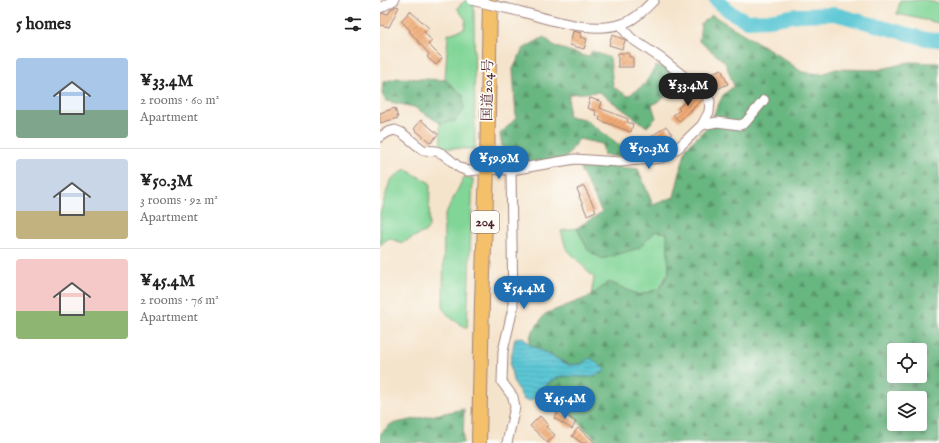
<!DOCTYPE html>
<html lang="en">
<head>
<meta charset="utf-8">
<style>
	body { margin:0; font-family:"IM FELL English","Noto Serif JP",serif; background:#f6f6f6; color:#222; height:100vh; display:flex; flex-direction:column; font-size:15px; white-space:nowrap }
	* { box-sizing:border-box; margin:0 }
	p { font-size:13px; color:#767676 }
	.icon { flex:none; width:22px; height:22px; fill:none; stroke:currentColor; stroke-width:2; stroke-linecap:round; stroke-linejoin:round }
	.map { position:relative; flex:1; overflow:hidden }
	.drawer { display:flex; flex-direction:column; background:#fff; width:380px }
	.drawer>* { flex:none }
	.buttons { position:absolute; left:507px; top:343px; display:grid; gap:8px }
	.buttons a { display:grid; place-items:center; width:40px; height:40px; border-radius:4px; background:#fff; box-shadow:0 2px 10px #0003; font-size:20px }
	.price { position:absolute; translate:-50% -34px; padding:0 9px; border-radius:14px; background:#1f6fb2; color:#fff; font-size:13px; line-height:26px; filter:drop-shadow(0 1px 2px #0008) }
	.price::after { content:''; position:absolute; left:50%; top:24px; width:12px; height:9px; margin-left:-6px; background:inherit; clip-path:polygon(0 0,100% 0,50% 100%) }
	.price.on { background:#222; color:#fff }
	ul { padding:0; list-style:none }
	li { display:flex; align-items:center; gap:12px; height:100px; padding:0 16px }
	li+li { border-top:1px solid #e0e0e0 }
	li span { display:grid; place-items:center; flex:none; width:112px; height:80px; border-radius:4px; color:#555 }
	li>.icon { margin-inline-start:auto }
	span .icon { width:48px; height:48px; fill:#fffc; stroke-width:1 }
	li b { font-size:17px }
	h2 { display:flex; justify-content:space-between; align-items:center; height:48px; padding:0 16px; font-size:17px }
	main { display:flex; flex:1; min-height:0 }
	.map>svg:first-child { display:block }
	.grass { fill:#81d597; stroke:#667a61 }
	.forest { fill:url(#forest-firs); stroke:#596a56; fill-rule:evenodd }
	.water { fill:url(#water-rules); stroke:#537380 }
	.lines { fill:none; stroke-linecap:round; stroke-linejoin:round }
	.river { stroke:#5cc7d5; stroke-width:14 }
	.building { fill:url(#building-hatch) }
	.minor-casing { stroke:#a0827c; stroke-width:11 }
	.trunk-casing { stroke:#a0827c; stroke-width:16 }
	.minor { stroke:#fff; stroke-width:9 }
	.trunk { stroke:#f4c16a; stroke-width:14 }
	.minor-bridge-casing { stroke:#a0827c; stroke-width:11; stroke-linecap:butt }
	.minor-bridge { stroke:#fff; stroke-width:9 }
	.labels { text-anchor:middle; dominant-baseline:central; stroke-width:3.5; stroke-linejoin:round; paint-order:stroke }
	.shield { fill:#fdfcf7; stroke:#806168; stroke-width:1 }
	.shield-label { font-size:13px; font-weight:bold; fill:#4a1f2b }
	.street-label { font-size:14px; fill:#4a1f2b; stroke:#fdfcf7 }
</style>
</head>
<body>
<main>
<section class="drawer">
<h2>5 homes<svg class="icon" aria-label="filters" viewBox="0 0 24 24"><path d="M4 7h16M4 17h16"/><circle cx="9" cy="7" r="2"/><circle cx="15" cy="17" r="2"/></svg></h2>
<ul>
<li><span style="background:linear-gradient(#a9c7e8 65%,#7fa58c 0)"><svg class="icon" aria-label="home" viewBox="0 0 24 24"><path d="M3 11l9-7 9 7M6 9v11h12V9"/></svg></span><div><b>¥33.4M</b><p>2 rooms · 60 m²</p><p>Apartment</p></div></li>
<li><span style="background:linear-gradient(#c9d6e8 65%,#c2b280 0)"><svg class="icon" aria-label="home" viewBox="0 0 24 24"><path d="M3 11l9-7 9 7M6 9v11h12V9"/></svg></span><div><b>¥50.3M</b><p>3 rooms · 92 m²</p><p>Apartment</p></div></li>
<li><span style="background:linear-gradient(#f6c9c9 65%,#8fb573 0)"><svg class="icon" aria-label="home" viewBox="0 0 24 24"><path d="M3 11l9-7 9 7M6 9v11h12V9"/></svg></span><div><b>¥45.4M</b><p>2 rooms · 76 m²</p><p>Apartment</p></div></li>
</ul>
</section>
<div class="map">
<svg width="559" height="443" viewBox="0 0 559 443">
	<defs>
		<pattern id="forest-firs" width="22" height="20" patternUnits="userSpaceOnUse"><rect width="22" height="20" fill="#68b680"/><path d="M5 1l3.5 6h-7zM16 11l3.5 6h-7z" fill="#589369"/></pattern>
		<pattern id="water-rules" width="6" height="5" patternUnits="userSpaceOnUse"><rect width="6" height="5" fill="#5cc7d5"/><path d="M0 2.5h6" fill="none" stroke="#52aab7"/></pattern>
		<pattern id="building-hatch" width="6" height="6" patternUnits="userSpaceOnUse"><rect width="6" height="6" fill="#f1ab74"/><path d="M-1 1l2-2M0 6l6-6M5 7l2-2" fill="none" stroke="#c58b5f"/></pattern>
	</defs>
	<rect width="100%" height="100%" fill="#fdfcf7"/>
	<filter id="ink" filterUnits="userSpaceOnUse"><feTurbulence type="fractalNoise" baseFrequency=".025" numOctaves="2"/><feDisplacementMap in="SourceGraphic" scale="8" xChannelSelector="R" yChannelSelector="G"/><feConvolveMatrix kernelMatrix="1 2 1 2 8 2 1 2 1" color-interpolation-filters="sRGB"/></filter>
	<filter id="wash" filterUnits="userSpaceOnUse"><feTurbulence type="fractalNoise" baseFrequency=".012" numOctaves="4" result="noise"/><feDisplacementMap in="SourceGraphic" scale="16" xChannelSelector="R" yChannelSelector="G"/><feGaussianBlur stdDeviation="0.9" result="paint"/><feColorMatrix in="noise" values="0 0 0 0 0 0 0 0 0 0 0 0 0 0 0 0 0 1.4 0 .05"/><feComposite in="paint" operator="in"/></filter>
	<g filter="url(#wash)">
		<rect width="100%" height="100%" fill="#f5e4cc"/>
		<g class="grass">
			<path d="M86,0H94L95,149L61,148L60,123L75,121L83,95L65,80L68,34L84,29L86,20L77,8Z"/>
			<path d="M520,0H547L559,4V23L517,14Z"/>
			<path d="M25,169L50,183L49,226L46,231L22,243L9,238L0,245V213L10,181Z"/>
			<path d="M84,177L93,178L87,328L72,319L63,309L64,221L65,215Z"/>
			<path d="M197,228L208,250L259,248L276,231L287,233L289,272L279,289L259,295L229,282L211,296L214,278L186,248L181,231Z"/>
		</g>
		<g class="forest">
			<path d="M332,15L397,54L422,72L442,74L456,69L498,70L529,62L559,63V443H219L184,407L159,401L156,397C177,373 178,376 209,377L202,364L190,365L149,344L151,334L165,314L211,296L229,282L259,295L279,289L289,273L287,233L276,231L259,248L222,259L208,250L197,228L222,212L200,169L215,164L258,169L273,205L294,197L306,148L329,125L343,95L354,86L345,62L319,41L321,23ZM514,350H540V376H514ZM514,398H540V424H514Z"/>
			<path d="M164,37L176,47L208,57L212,51L230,58L233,87L248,96L264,85L276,66L285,67L299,81L297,90L272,105L276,118L267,127L219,92L189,94L188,116L204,119L248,151L244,158L224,155L222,144L199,139L185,159L133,163L123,151L120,134L136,118L133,69L143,49Z"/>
			<path d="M18,78L65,80L83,95L84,110L75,121L60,123L34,107L6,101L2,94L3,82Z"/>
			<path d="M84,409L83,443H0V434L11,424Z"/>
		</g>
		<path class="water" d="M143,337L149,344L189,365L202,364L209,358L212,359L225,369L223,373L209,377L181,376L169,382L156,397L151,401L144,400L133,381L130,364L135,338Z"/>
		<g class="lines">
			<path class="river" d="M336,0L350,12L367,21L389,20L418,15L455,14L546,39L559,40"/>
		</g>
		<g id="blocks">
			<g class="building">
				<path d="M16,6L19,7L9,27L0,25V14L4,13L8,14L11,9Z"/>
				<path d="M30,11L49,28L44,32L52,41L48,44L62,58L56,65L47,57L49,54L29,31L30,30L21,21Z"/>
				<path d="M193,31L201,33L200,37L207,39L204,49L190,45Z"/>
				<path d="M232,35L244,39L245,41L242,49L229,45Z"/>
				<path d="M238,53H249V57H253V67H238Z"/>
				<path d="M341,69L348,84L337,89L330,74Z"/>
				<path d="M315,93L322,100L299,121L293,115L300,110L298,108Z"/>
				<path d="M210,98L222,102L220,108L248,119L247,122L253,124L251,132L219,120L220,117L215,115L216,111L207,108Z"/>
				<path d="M15,108L18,118L0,123V113Z"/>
				<path d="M41,120L58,134L51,143L34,129Z"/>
				<path d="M286,126L292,134L277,145L271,137Z"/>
				<path d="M204,186L216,211L207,215L199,196H200L197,189Z"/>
				<path d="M179,411L196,422L192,429L174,418Z"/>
				<path d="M160,416L168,425L166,427L175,435L168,443L150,426Z"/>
				<path d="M198,428L207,435L215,443H202L192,436Z"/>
			</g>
		</g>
	</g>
	<g filter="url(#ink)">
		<use href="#blocks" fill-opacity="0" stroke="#a0827c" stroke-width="1"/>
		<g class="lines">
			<defs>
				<g id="minor">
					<path d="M0,8L14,0"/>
					<path d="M138,11C170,19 208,34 242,24C255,20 265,9 274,0"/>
					<path d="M322,125L337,122L360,125L365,123L384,100"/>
					<path d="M0,137L8,132L15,130L22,133L43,150L56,151L63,154L80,168L88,171L107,169L131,170L195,159L239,162L281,158L298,148L322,125L329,112L330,101L324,92L311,82L282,59L251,38L244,30L242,24"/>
					<path d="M127,443L135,407L133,397L122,382L123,351L133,308L131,170"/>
				</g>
				<path id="trunk" d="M99,443L102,301L107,169L110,0"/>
			</defs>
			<use href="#minor" class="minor-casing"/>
			<use href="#trunk" class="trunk-casing"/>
			<use href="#minor" class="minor"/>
			<use href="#trunk" class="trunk"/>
			<defs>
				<path id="minor-bridge" d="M91,0L138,11"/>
			</defs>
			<use href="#minor-bridge" class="minor-bridge-casing"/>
			<use href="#minor-bridge" class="minor-bridge"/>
		</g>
	</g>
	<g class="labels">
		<rect class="shield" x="91" y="211" width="28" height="22" rx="3"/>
		<g class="shield-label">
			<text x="105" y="222">204</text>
		</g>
		<g class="street-label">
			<text transform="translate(108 90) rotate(-89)">国道204号</text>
		</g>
	</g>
</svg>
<div class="buttons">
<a><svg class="icon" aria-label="locate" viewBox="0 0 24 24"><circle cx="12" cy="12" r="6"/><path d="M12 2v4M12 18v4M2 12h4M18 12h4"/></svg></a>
<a><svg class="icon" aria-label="layers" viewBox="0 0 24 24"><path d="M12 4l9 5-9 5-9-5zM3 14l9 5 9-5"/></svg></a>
</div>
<b class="price on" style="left:308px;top:107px">¥33.4M</b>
<b class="price" style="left:269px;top:170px">¥50.3M</b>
<b class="price" style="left:119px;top:180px">¥59.9M</b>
<b class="price" style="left:144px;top:310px">¥54.4M</b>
<b class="price" style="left:185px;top:420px">¥45.4M</b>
</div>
</main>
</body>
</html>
